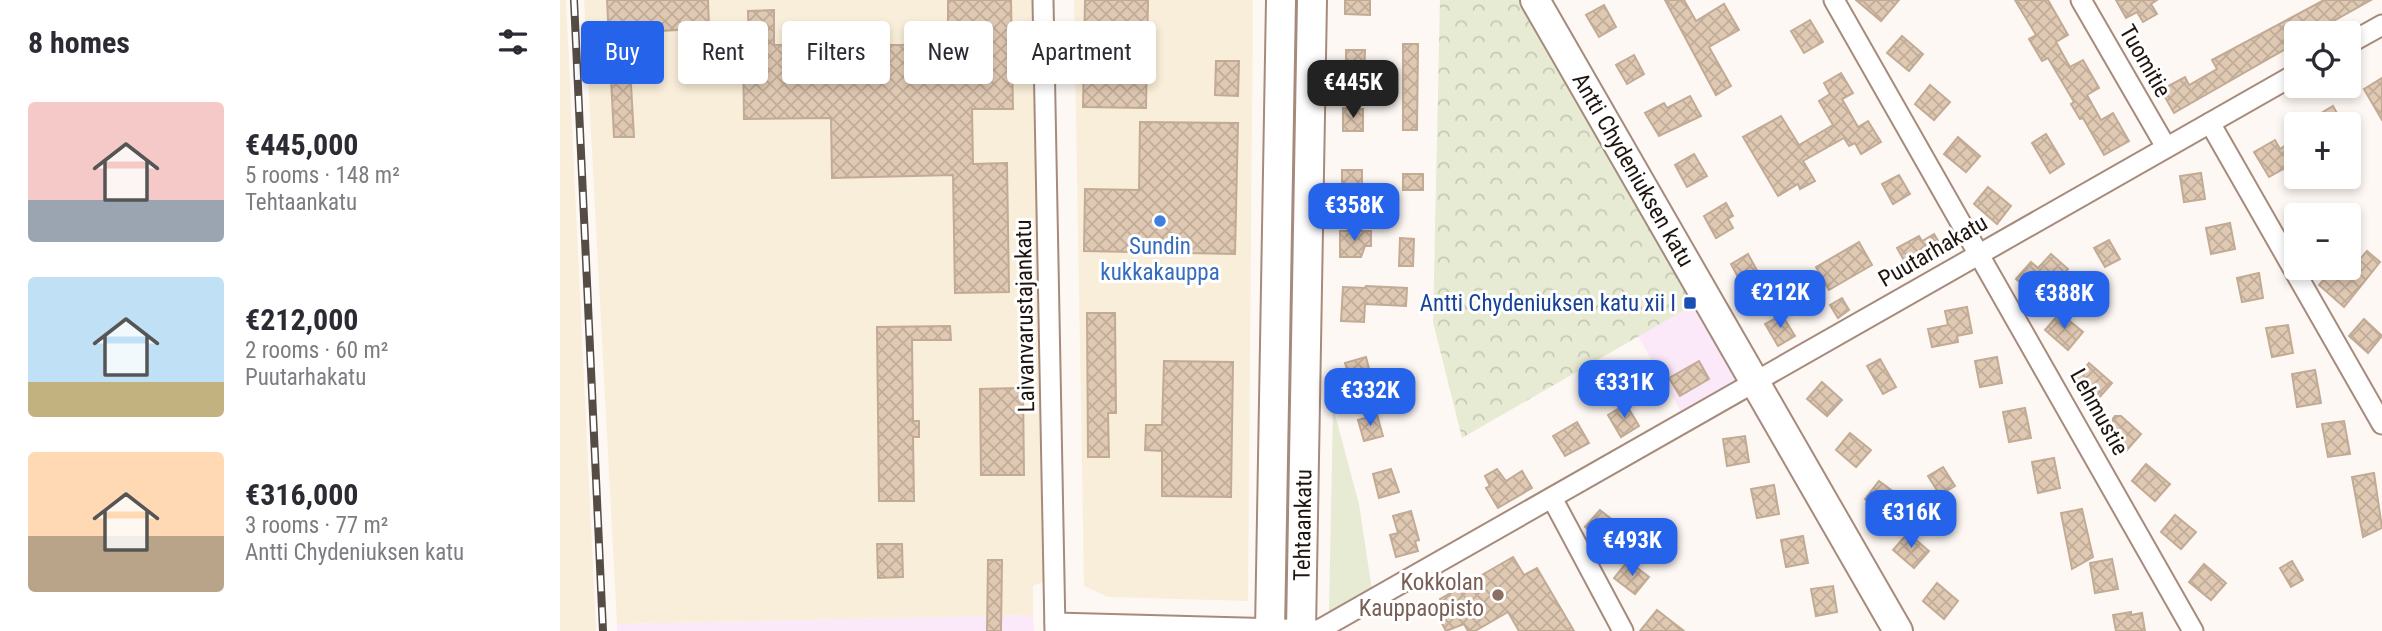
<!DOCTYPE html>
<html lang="en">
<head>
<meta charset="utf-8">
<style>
	body { margin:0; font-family:"Roboto Condensed",sans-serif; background:#f7f7f7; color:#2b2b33; height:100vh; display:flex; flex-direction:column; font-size:26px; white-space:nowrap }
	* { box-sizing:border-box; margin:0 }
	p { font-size:23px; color:#7c7c81 }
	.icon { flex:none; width:38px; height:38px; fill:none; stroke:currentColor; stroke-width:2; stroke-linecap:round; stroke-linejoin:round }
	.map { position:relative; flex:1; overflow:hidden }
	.side { display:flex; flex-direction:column; background:#fff; width:560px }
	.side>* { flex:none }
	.guide { position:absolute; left:21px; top:21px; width:665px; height:63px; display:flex; gap:14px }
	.tools { position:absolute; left:1724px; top:21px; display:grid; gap:14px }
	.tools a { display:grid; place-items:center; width:77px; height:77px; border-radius:7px; background:#fff; box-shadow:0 4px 10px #0003; font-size:35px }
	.price { position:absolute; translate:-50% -60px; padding:0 16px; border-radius:14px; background:#2563eb; color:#fff; font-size:23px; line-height:46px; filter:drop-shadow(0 2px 4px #0008) }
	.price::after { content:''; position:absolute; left:50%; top:42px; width:21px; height:16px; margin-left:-10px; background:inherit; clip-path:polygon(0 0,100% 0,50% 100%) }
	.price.active { background:#222; color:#fff }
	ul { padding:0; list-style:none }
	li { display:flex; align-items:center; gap:21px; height:175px; padding:0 28px }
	li span { display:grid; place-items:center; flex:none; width:196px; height:140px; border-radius:7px; color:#555 }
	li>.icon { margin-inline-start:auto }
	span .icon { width:84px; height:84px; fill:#fffc; stroke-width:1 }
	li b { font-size:30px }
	h2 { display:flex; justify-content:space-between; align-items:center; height:84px; padding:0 28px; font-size:30px }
	.chip { padding:0 24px; border-radius:7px; background:#fff; box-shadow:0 4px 10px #0003; font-size:24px; line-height:63px }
	.chip.active { background:#2563eb; color:#fff }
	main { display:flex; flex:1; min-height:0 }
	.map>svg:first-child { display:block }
	.commercial { fill:#fbe9f9 }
	.industrial { fill:#f9eed9 }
	.green { fill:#e7ebd3 }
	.park { fill:url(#park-crowns) }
	.building { fill:url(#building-cross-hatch); stroke:#c1ab95; stroke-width:2 }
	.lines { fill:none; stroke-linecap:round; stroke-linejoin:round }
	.street-casing { stroke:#a68b7c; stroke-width:23 }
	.secondary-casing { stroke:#a68b7c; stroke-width:32 }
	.street { stroke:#fff; stroke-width:19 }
	.secondary { stroke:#fff; stroke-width:28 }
	.rail-casing { stroke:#554c46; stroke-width:8 }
	.rail { stroke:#fff; stroke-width:5; stroke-dasharray:16; stroke-linecap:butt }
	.shop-dot { fill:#3f7fe0; stroke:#fff; stroke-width:2.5 }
	.transit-dot { fill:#1a4fb4; stroke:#fff; stroke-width:2.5 }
	.education-dot { fill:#8d6e63; stroke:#fff; stroke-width:2.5 }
	.labels { text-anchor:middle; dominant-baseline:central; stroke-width:6; stroke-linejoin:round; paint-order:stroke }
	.street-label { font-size:23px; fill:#1f150f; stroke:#fff }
	.shop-label { font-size:23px; fill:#366cbe; stroke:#fff }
	.transit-label { font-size:23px; fill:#164399; stroke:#fff; text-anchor:end }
	.education-label { font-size:23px; fill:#785e54; stroke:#fff; text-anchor:end }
</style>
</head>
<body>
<main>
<section class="side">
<h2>8 homes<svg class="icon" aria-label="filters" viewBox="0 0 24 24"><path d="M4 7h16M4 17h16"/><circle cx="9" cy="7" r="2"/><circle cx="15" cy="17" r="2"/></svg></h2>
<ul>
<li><span style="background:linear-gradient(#f6c9c9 70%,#9aa5b1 0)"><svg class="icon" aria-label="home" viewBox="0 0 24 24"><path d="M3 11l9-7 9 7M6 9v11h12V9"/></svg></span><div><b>€445,000</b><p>5 rooms · 148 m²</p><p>Tehtaankatu</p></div></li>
<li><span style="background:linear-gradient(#bfe0f5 75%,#c2b280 0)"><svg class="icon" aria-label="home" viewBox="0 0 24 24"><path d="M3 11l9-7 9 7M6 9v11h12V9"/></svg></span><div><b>€212,000</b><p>2 rooms · 60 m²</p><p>Puutarhakatu</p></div></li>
<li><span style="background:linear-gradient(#ffd9b3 60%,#b9a48a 0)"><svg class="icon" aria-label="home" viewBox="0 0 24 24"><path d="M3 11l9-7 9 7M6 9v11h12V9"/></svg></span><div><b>€316,000</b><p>3 rooms · 77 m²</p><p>Antti Chydeniuksen katu</p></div></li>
</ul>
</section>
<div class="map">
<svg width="1822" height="631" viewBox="0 0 1822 631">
	<defs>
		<pattern id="park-crowns" width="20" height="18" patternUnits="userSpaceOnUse" patternTransform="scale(1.75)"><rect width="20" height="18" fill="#e7ebd3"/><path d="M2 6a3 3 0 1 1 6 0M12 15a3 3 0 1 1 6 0" fill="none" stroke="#c6c9b4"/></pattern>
		<pattern id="building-cross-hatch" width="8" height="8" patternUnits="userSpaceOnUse" patternTransform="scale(1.75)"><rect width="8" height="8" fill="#e0c9b3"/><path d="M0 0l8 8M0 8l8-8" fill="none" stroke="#c0ac99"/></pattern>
	</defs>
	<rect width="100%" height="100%" fill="#fef8f4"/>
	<g class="commercial">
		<path d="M1138,302L1184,382L1123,415L1078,336Z"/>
		<path d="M473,615L474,631H57V624Z"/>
	</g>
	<g class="industrial">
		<path d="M0,0H6L36,631H0Z"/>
		<path d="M24,0H476L485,581L473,586V615L57,624Z"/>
		<path d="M514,0H693L688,601L548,597L524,586Z"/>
	</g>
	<path class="green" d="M773,407L799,504L812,590L769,612Z"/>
	<path class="park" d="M880,0H962L1138,302L902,438L873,322Z"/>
	<g class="building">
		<path d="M47,0H148L149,28L68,33L74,137H54Z"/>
		<path d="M388,0H451L453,109H412L413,164L447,163L449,292L395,293L393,175L272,178L271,118L184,119L183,50H189L188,11L214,10V45H388Z"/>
		<path d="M525,0H588L586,108L523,107Z"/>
		<path d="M785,0H810V15L785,14Z"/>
		<path d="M1105,0H1124L1136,21L1164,4L1179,30L1149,47L1171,86L1156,95Z"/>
		<path d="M1296,0H1339L1321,21Z"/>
		<path d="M1455,0H1488L1508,35L1496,42L1510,67L1523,60L1539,88L1527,95L1541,120L1553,113L1569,141L1544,155L1523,118L1520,119L1511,104L1514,102L1488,58L1482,61L1469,39L1476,35Z"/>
		<path d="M1556,0H1597L1591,4L1597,14L1583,22L1577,12L1566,18Z"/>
		<path d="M1764,0H1811L1752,33H1736V43L1614,113L1601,90L1625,77L1629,85L1657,69L1652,60Z"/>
		<path d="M1044,5L1056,27L1039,37L1026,15Z"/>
		<path d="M1250,20L1263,42L1244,53L1231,31Z"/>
		<path d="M1342,36L1363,54L1349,71L1327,53Z"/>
		<path d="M843,44H858L857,130H843Z"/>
		<path d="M786,50H805L804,75H786Z"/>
		<path d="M1074,55L1084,74L1067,84L1056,65Z"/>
		<path d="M656,61H679L678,96L655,95Z"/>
		<path d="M1281,73L1293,93L1282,99L1298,127L1308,121L1321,142L1301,154L1295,143L1289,146L1284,138L1243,161L1255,181L1240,189L1238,184L1218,196L1183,137L1221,116L1239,145L1273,125L1259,101L1270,94L1264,83Z"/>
		<path d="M1822,78V120L1804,89Z"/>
		<path d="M1370,85L1390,102L1374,120L1355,104Z"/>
		<path d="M1130,96L1141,116L1099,136L1085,113L1104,103L1107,108Z"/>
		<path d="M1773,106L1783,124H1743Z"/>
		<path d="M783,108L803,109V131H783Z"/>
		<path d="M580,122L678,123L675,254L524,251L525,189L579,190Z"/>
		<path d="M1486,134L1504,164L1490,173L1472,143Z"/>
		<path d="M1398,137L1420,156L1406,172L1384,154Z"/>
		<path d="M1736,139V162L1709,177L1694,152L1715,140L1720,149Z"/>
		<path d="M1134,154L1147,176L1127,187L1115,165Z"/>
		<rect x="782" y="170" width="20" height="26"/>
		<path d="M1641,173L1645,199L1624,202L1620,176Z"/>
		<rect x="843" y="174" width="20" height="16"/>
		<path d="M1339,175L1350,194L1333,204L1322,184Z"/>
		<path d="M1428,187L1451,206L1437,224L1414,204Z"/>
		<path d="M1166,203L1173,216L1168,219L1173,228L1156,238L1144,216Z"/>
		<path d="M1670,223L1675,249L1651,254L1646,228Z"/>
		<path d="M780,231H811V246H805L801,257H780Z"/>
		<path d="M1374,234L1384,251L1350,271L1337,248L1359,236L1362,241Z"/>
		<path d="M840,238L854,239L853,266H839Z"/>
		<path d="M1549,240L1560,259L1545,267L1534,248Z"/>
		<path d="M1299,242L1312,265L1269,290L1256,267Z"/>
		<path d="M1807,251L1820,262L1784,307L1759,285L1774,268L1782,274L1798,256L1801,258Z"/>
		<path d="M1188,254L1200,276L1183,286L1171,264Z"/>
		<path d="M1491,254L1508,269L1481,301L1456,279L1471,262L1478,268Z"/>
		<path d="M1699,273L1703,298L1682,302L1677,278Z"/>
		<path d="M806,286L847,288L846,306L805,304L804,322L781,321L783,287L805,288Z"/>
		<path d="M1282,298L1289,310L1278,318L1270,305Z"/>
		<path d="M1407,307L1412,333L1397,336L1398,342L1372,347L1368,329L1388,325L1385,311Z"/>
		<path d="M527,313H555L556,413H548L549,457H528Z"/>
		<path d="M1500,313L1523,332L1508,350L1485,330Z"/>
		<path d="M1222,315L1235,336L1218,346L1205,324Z"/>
		<path d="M1804,319L1822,336L1808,353L1789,336Z"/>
		<path d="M1728,325L1733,353L1712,357L1706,328Z"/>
		<path d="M390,326L391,340H352L353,421H359V437H353L354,501H319L317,327Z"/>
		<path d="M806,357L813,384L793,390L785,363Z"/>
		<path d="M1437,357L1442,383L1420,387L1415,361Z"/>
		<path d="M1320,359L1336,387L1323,394L1307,366Z"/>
		<path d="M604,361L673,362L671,497L602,496V451L585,450L586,425H602Z"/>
		<path d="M1139,361L1149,379L1120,396L1109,378Z"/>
		<path d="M1529,363L1552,383L1537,400L1514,380Z"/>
		<path d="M1755,370L1761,403L1737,407L1732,374Z"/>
		<path d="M1262,382L1282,400L1267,416L1247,399Z"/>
		<path d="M463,388L464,475H421L420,389Z"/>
		<path d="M1066,404L1079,426L1061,437L1048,415Z"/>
		<path d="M1465,408L1471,438L1449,442L1443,412Z"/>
		<path d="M817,415L823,436L804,441L798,420Z"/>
		<path d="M1555,416H1561L1581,434L1566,451L1543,431Z"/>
		<path d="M1784,421L1790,454L1768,457L1762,424Z"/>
		<path d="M1017,422L1029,443L1005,456L993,436Z"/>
		<path d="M1290,433L1311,450L1296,467L1276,450Z"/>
		<path d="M1185,436L1189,462L1167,466L1163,439Z"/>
		<path d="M1494,458L1500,488L1478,493L1472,462Z"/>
		<path d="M1586,464L1610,484L1595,501L1572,481Z"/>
		<path d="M1383,467L1395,486L1380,495L1368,476Z"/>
		<path d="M831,469L839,492L819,498L813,474Z"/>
		<path d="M937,469L946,481L962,471L972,488L938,508L926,488L930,486L925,476Z"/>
		<path d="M1814,473L1822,528L1803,537L1792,477Z"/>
		<path d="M1319,481L1342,498L1328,516L1305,499Z"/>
		<path d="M1214,485L1219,514L1197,518L1191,489Z"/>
		<path d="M1522,509L1533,557L1512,569L1501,513Z"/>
		<path d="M1040,510L1060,526L1046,544L1025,527Z"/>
		<path d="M851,511L859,540L855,541L858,551L836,557L830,535L838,533L833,516Z"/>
		<path d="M1615,515L1636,532L1621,549L1601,532Z"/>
		<path d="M1348,533L1369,551L1354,568L1333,550Z"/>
		<path d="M1243,536L1248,563L1226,567L1221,540Z"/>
		<path d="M317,544H342L343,577L318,578Z"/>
		<path d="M953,557L964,575L977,568L1014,631H959L948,612L915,631H908L904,624L886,631L878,616L887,611L880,599Z"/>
		<path d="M1552,559L1558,589L1535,593L1530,563Z"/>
		<path d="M428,560H442L441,631H427Z"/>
		<path d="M1068,561L1089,577L1075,594L1054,578Z"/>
		<path d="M1732,561L1743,580L1731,587L1720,568Z"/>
		<path d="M1644,564L1666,583L1651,600L1629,582Z"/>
		<path d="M1377,583L1398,601L1384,619L1363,601Z"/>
		<path d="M1273,586L1277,612L1256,616L1251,589Z"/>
		<path d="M1097,610L1124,631H1080Z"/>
		<path d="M1571,612V615L1582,613L1585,631H1556L1553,615Z"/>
	</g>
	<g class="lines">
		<defs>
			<g id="street">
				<path d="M483,0L495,631"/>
				<path d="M1274,0L1633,631"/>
				<path d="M1521,0L1606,147"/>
				<path d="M1788,44L1822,25"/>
				<path d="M1650,123L1822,424"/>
				<path d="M992,498L1063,631"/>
				<path d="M495,623L759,630L1736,74"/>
			</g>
			<g id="secondary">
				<path d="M975,0L1338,631"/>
				<path d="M710,631L721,0"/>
				<path d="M741,631L752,0"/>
			</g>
		</defs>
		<use href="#street" class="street-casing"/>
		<use href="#secondary" class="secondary-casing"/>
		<use href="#street" class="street"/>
		<use href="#secondary" class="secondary"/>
		<defs>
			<path id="rail" d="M14,0L43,631"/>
		</defs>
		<use href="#rail" class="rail-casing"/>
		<use href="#rail" class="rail"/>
	</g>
	<circle class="shop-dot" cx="600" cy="221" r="7"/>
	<rect class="transit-dot" x="1123" y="296" width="14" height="14" rx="3.5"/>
	<circle class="education-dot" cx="938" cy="595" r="7"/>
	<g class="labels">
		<g class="street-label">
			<text transform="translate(1585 61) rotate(60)">Tuomitie</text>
			<text transform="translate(1073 170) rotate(60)">Antti Chydeniuksen katu</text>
			<text transform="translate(1373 251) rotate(-30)">Puutarhakatu</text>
			<text transform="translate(465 316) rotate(-91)">Laivanvarustajankatu</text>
			<text transform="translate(1539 412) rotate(61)">Lehmustie</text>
			<text transform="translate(743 525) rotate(-89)">Tehtaankatu</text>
		</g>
		<g class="shop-label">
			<text x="600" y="246">Sundin<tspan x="600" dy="26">kukkakauppa</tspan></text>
		</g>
		<g class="transit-label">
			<text x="1116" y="303">Antti Chydeniuksen katu xii I</text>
		</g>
		<g class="education-label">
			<text x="924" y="582">Kokkolan<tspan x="924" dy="26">Kauppaopisto</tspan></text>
		</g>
	</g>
</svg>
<div class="tools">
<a><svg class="icon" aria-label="locate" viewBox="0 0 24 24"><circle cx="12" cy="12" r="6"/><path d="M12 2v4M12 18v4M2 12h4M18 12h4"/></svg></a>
<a>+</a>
<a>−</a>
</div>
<b class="price active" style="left:793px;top:120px">€445K</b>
<b class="price" style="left:794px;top:243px">€358K</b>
<b class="price" style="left:1220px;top:330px">€212K</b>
<b class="price" style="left:1504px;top:331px">€388K</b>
<b class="price" style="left:1064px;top:420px">€331K</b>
<b class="price" style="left:810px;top:428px">€332K</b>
<b class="price" style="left:1351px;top:550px">€316K</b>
<b class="price" style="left:1072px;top:578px">€493K</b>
<div class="guide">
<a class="chip active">Buy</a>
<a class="chip">Rent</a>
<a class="chip">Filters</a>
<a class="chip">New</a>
<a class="chip">Apartment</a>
</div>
</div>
</main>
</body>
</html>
